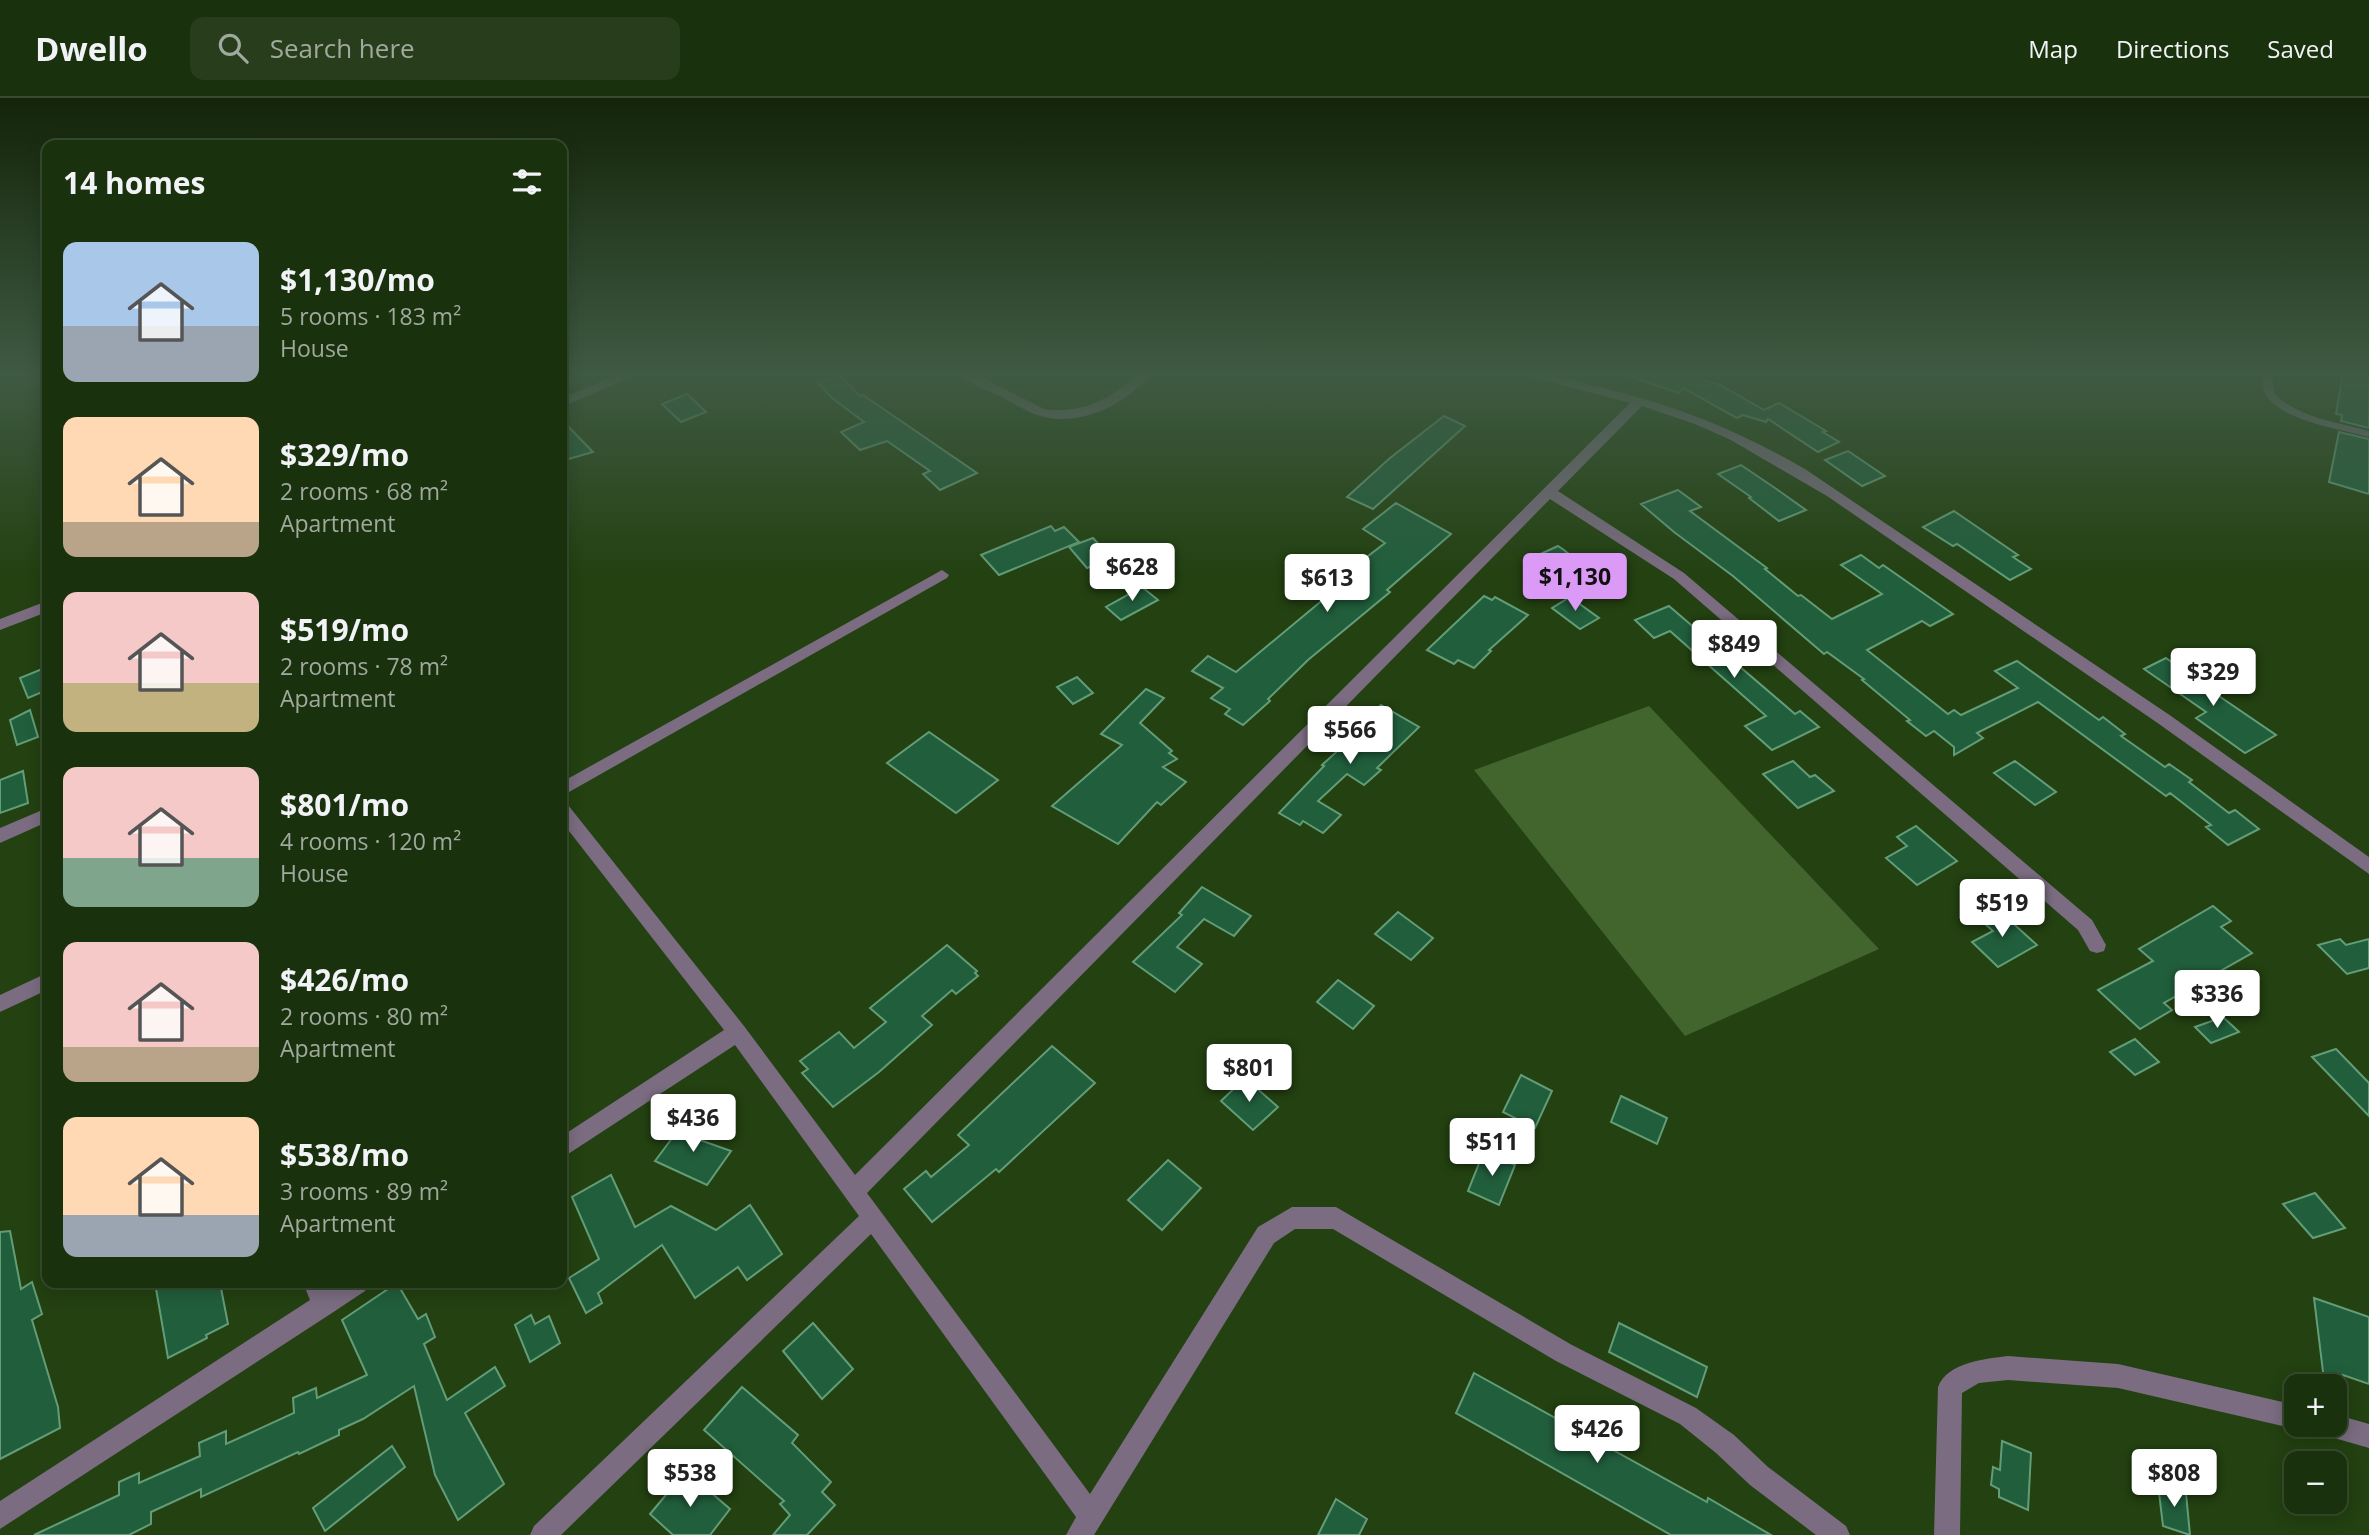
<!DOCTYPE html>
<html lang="en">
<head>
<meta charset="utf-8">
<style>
	body { margin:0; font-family:"Open Sans",sans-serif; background:#273d1b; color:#f1f3f6; height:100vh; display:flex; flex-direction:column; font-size:26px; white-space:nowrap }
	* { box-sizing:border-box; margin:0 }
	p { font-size:23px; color:#9fa99d }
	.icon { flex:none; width:38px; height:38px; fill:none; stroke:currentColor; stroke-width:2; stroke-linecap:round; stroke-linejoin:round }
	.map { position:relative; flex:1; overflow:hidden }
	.panel { position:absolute; left:42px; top:42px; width:525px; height:1148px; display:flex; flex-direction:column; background:#1a310d; border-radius:14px; box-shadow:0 4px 18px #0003,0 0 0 2px #384c2e }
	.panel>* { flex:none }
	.controls { position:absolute; left:2284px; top:1276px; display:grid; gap:14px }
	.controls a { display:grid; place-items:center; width:63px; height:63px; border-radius:14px; background:#1a310d; box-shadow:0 4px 18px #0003,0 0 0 2px #384c2e; font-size:35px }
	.price { position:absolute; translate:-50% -60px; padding:0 16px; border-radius:7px; background:#fff; color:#222; font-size:23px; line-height:46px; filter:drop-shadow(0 2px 4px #0008) }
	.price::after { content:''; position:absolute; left:50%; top:42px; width:21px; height:16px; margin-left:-10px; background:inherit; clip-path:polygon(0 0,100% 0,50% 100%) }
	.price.selected { background:#db9af6; color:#111 }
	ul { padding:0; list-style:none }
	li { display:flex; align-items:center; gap:21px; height:175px; padding:0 21px }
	li span { display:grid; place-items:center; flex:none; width:196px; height:140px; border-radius:14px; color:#555 }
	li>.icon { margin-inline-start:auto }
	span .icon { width:84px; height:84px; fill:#fffc; stroke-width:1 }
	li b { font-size:30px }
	h2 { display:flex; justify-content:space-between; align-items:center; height:84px; padding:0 21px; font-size:30px }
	header { display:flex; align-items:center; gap:42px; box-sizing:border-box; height:98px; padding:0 35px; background:#1a310d; border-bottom:2px solid #384c2e }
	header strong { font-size:33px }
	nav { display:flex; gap:38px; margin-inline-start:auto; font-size:24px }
	.search { width:490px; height:63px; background:#273d1b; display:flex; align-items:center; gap:18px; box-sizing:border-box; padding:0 24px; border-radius:14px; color:#9fa99d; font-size:26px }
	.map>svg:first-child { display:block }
	.green { fill:#41652d }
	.building { fill:#215e3c; stroke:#639d78; stroke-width:2 }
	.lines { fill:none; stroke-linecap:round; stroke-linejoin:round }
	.lane { fill:#7b6c81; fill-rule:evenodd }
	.street { fill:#7b6c81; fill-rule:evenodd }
</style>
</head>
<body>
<header>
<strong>Dwello</strong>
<div class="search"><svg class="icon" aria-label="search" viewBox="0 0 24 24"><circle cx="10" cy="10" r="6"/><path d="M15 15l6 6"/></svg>Search here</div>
<nav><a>Map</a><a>Directions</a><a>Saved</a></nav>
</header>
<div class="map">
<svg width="2369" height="1437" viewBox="0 0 2369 1437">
	<rect width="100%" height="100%" fill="#234111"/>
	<path class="green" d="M1649,608L1879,851L1685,938L1474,672Z"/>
	<g class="building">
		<path d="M1628,274H1694L1692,278L1720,287L1764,312L1779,305L1826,333L1823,334L1839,344L1818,354L1768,321L1766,324L1743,317L1737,320L1683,290L1679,295L1628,278Z"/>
		<path d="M2343,274L2369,279V330L2341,323L2342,317L2336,316Z"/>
		<path d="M840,277L860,298L863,297L977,375L940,392L923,376L930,373L887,343L860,352L841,334L864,324L832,300L818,285Z"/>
		<path d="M687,296L706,314L681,324L662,306Z"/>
		<path d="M1444,318L1465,328L1373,411L1347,399L1390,360Z"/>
		<path d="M562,322L593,354L562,363Z"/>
		<path d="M2339,334L2369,341V396L2329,384Z"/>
		<path d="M1848,353L1885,378L1862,388L1825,362Z"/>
		<path d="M1741,367L1775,390L1806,412L1779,423L1749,400L1751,399L1718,376Z"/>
		<path d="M1678,392L1701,409L1690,413L1767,470L1765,471L1798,498L1801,497L1832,521L1882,496L1841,467L1861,457L1879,470L1883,467L1953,516L1930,528L1922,523L1867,552L1948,616L1954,612L1961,617L2018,590L1995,573L2017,563L2099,622L2103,619L2125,636L2121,638L2165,669L2169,666L2192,682L2189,684L2229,715L2235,712L2259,731L2228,747L2206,729L2211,727L2170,695L2166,698L2038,604L1977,635L1983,640L1954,657V649L1934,633L1926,638L1907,623L1910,622L1862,582L1864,581L1827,554L1824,556L1733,478L1674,434L1641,406Z"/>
		<path d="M1396,405L1451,436L1387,492L1390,494L1308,562L1268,601L1270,603L1243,627L1225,616L1230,611L1211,600L1223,590L1192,573L1208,558L1236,574L1331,495L1325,491L1385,445L1363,431Z"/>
		<path d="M1954,413L2018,457L2013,459L2031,471L2010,482L1957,446L1953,448L1923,429Z"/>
		<path d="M1051,428L1055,433L1064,429L1079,444L999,477L981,457Z"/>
		<path d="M1093,440L1112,461L1087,470L1069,449Z"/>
		<path d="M1558,448L1564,452L1587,471L1564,481L1536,458Z"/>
		<path d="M1142,489L1158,502L1121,522L1106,509Z"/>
		<path d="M1484,498L1492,502L1495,499L1528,517L1489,552L1491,553L1474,570L1458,562L1454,566L1427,552Z"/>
		<path d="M1570,499L1599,520L1580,531L1552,510Z"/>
		<path d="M1669,508L1795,616L1800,613L1819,629L1772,652L1745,628L1766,618L1670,533L1654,540L1635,522Z"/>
		<path d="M2166,560L2213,594L2276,637L2245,655L2196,620L2206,614L2144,571Z"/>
		<path d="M47,569V592L28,600L20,580Z"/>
		<path d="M1077,579L1093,595L1073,606L1057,589Z"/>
		<path d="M1146,591L1164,600L1140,625L1172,653L1169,655L1177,661L1163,669L1186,684L1161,707L1157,704L1118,746L1052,708L1122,647L1101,636Z"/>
		<path d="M1381,607L1419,629L1377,670L1381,672L1364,687L1347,676L1318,703L1341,717L1323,735L1303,723L1300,727L1279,715L1324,668L1322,667L1366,627L1362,625Z"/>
		<path d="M30,612L38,639L17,647L10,622Z"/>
		<path d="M929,634L998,682L956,715L887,665Z"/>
		<path d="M1793,663L1810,679L1815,677L1834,693L1798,710L1763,676Z"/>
		<path d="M2015,663L2056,694L2035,707L1994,675Z"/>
		<path d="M23,673L28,705L0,715V682Z"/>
		<path d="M1916,728L1957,763L1917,787L1886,760L1907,748L1897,739Z"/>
		<path d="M1202,789L1251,818L1234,838L1204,821L1177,849L1202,866L1175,894L1133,864L1182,817L1179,815Z"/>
		<path d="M2213,808L2231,823L2221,829L2252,855L2164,905L2172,912L2140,931L2098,892L2153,863L2139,851Z"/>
		<path d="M1995,809L2037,847L1998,869L1972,844L1993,833L1977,819Z"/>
		<path d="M1398,814L1433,840L1411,862L1375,836Z"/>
		<path d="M2340,841L2346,847L2369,841V870L2347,876L2318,847Z"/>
		<path d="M947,847L977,873L975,875L978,878L956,896L952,892L922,918L932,927L879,974L833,1009L802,975L808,971L800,963L839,934L854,950L886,924L870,910Z"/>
		<path d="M1338,882L1374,908L1353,931L1317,904Z"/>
		<path d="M2223,919L2239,934L2211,945L2195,929Z"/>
		<path d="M2135,941L2159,964L2135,977L2110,954Z"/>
		<path d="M1052,948L1095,985L999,1074L996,1071L932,1124L904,1091L926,1073L931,1079L969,1047L958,1037Z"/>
		<path d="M2336,951L2369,985V1018L2312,959Z"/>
		<path d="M1521,977L1552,993L1535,1030L1503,1014Z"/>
		<path d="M1245,980L1278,1009L1253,1032L1221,1003Z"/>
		<path d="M1621,998L1667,1020L1657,1046L1611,1024Z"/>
		<path d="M685,1023L707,1033L700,1042L731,1053L707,1087L655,1063Z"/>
		<path d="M1484,1053L1515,1067L1499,1107L1468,1093Z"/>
		<path d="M1168,1062L1201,1090L1162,1132L1128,1102Z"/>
		<path d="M611,1077L635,1129L671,1108L716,1132L750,1107L782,1156L747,1182L738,1169L695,1200L662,1147L598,1195L602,1205L586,1215L569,1180L599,1161L572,1099Z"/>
		<path d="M2315,1095L2345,1130L2313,1140L2283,1106Z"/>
		<path d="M10,1133L21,1191L32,1184L42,1216L32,1222L58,1309L60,1330L0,1361V1134Z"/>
		<path d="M155,1185H220L228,1226L206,1237L207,1240L168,1260Z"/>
		<path d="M397,1185L418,1221L426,1216L435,1239L424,1246L447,1302L495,1269L505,1288L465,1315L504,1386L458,1422L435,1377L414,1288L363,1321L339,1332V1337L299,1356L298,1354L201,1399V1391L151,1414V1426L129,1437H34L119,1397V1384L139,1375V1385L200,1358L199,1345L226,1333V1346L294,1315L293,1300L316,1290L317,1300L367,1277L342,1222Z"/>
		<path d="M2314,1200L2369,1219V1286L2343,1277L2345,1289L2324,1282Z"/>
		<path d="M531,1217L535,1226L549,1218L560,1245L530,1264L515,1227Z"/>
		<path d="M813,1225L853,1271L822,1301L783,1253Z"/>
		<path d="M1619,1225L1707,1269L1697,1299L1609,1254Z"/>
		<path d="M1474,1275L1707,1404L1708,1400L1771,1437H1671L1456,1315Z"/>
		<path d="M742,1289L798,1337L792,1345L831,1384L822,1394L835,1407L807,1437H773L790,1417L780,1406L784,1403L704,1332Z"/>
		<path d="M2002,1343L2031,1355L2028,1412L1999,1399V1391L1991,1387L1993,1369L2000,1372Z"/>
		<path d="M392,1348L405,1369L325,1433L313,1410Z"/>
		<path d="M686,1373L730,1411L710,1437H673L650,1416Z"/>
		<path d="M2158,1386L2186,1395L2190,1437L2163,1428Z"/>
		<path d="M1336,1401L1367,1421L1359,1437H1318Z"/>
	</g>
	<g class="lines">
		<path class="lane" d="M2264,274H2272L2274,295C2298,320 2337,324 2369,333V339C2341,331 2282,323 2266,297C2262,290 2263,282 2264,274Z"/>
		<g class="street">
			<path d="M624,274H642L562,309V300Z"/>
			<path d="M955,274H972L1044,311C1082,316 1113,301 1139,274H1153C1127,306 1079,331 1037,317C1024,312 1011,304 998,297C984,291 966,284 955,274Z"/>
			<path d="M1515,274C1543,274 1568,282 1595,288C1672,306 1736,331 1805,371L2171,618L2369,759V776L2159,626L1827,398L1729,341L1695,326L1642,308L1558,393L1684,475L2092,822L2106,847L2104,853L2097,855L2090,853L2078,832L1674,481L1550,401L867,1095L1090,1396L1258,1129L1292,1109H1336L1572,1247L1696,1310L1734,1337L1768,1369L1846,1428L1850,1437H1816L1750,1387L1716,1355L1680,1326L1556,1263L1333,1131H1295L1274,1145L1094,1437H1066L1076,1419L871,1136L561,1437H530L534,1428L859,1118L735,947L562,1060V1038L724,932L562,724V705L568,707L744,928L855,1077L1630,305Z"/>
			<path d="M942,472L949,477L947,480L562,698V684Z"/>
			<path d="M47,503V514L0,532V521Z"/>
			<path d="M47,710V724L0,745V730Z"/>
			<path d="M47,875V892L0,914V897Z"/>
			<path d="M303,1185H326L328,1191L337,1185H368L365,1193L332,1215L0,1431V1403L310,1202Z"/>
			<path d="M2008,1258L2118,1266L2296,1307V1326H2305L2296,1331L2118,1290L2008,1282L1979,1285L1962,1295L1960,1437H1934L1938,1289C1948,1264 1985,1261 2008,1258Z"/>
			<path d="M2334,1316L2369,1326V1350L2317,1335L2314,1326H2334Z"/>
		</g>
	</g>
	<linearGradient id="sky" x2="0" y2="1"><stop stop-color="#132409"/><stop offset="0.58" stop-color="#3f5a43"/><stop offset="1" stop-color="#3f5a43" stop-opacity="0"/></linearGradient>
	<rect width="2369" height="476" fill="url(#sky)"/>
</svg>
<div class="controls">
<a>+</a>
<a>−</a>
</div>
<b class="price" style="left:1132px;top:505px">$628</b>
<b class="price selected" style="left:1575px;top:515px">$1,130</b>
<b class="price" style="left:1327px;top:516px">$613</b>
<b class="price" style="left:1734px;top:582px">$849</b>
<b class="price" style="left:2213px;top:610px">$329</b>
<b class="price" style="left:1350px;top:668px">$566</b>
<b class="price" style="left:2002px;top:841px">$519</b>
<b class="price" style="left:2217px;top:932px">$336</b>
<b class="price" style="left:1249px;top:1006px">$801</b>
<b class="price" style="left:693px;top:1056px">$436</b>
<b class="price" style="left:1492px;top:1080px">$511</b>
<b class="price" style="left:1597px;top:1367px">$426</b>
<b class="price" style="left:690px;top:1411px">$538</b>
<b class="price" style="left:2174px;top:1411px">$808</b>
<section class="panel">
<h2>14 homes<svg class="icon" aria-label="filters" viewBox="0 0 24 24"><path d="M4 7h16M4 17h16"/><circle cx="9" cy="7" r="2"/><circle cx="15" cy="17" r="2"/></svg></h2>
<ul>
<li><span style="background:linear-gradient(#a9c7e8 60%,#9aa5b1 0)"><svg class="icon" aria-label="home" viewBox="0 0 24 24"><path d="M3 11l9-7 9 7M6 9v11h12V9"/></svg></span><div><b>$1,130/mo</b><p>5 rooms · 183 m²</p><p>House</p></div></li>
<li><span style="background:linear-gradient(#ffd9b3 75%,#b9a48a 0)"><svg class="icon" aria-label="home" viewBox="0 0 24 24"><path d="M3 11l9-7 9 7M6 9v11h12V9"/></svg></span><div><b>$329/mo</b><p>2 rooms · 68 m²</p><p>Apartment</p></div></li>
<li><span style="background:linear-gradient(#f6c9c9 65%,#c2b280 0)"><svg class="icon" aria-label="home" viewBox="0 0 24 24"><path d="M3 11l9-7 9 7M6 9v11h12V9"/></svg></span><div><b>$519/mo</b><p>2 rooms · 78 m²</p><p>Apartment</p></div></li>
<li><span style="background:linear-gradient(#f6c9c9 65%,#7fa58c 0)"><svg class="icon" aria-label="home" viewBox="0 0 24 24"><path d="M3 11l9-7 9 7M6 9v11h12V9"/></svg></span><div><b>$801/mo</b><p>4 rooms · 120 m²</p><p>House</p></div></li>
<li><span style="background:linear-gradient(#f6c9c9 75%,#b9a48a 0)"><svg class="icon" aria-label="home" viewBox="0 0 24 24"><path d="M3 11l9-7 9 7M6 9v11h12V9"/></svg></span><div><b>$426/mo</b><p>2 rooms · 80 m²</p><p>Apartment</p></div></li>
<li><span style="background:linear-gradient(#ffd9b3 70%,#9aa5b1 0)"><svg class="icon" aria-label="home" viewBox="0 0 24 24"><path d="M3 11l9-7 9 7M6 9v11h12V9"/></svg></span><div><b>$538/mo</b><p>3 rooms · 89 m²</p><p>Apartment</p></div></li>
</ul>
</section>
</div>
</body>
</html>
